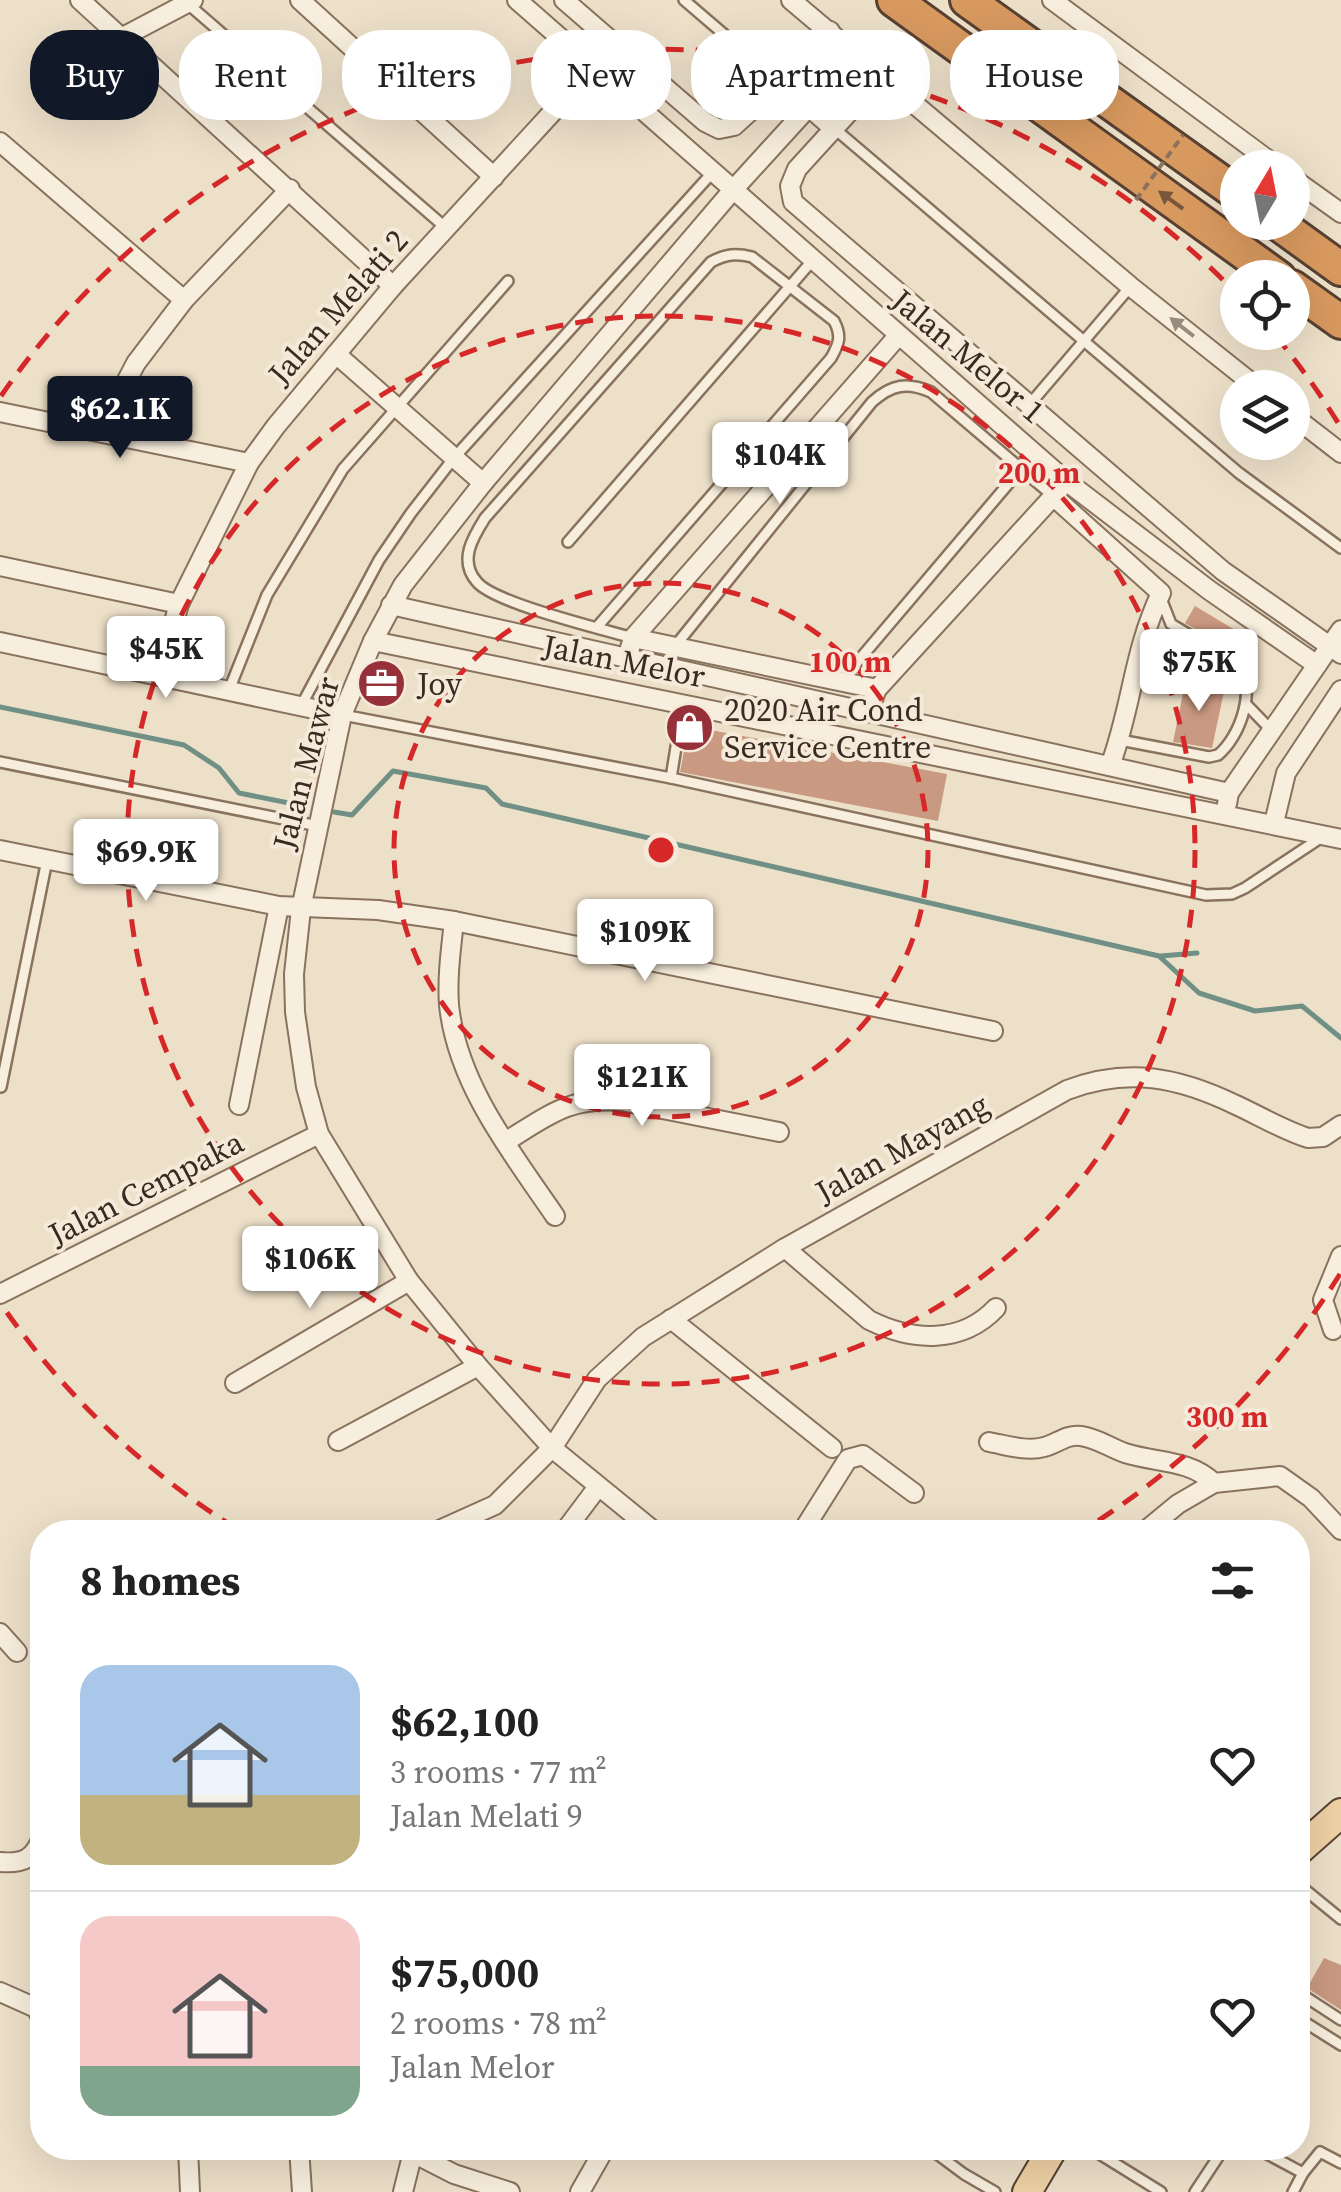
<!DOCTYPE html>
<html lang="en">
<head>
<meta charset="utf-8">
<style>
	body { margin:0; font-family:"Source Serif 4",serif; background:#f2f2f2; color:#222; height:100vh; display:flex; flex-direction:column; font-size:38px; white-space:nowrap }
	* { box-sizing:border-box; margin:0 }
	p { font-size:32px; color:#767676 }
	.icon { flex:none; width:55px; height:55px; fill:none; stroke:currentColor; stroke-width:2; stroke-linecap:round; stroke-linejoin:round }
	.map { position:relative; flex:1; overflow:hidden }
	.panel { position:absolute; left:30px; top:1520px; width:1280px; height:640px; display:flex; flex-direction:column; background:#fff; border-radius:40px; box-shadow:0 10px 40px #0002 }
	.panel>* { flex:none }
	.top-card { position:absolute; left:30px; top:30px; width:1282px; height:90px; display:flex; gap:20px }
	.needle { width:65px; rotate:10deg }
	.buttons { position:absolute; left:1220px; top:150px; display:grid; gap:20px }
	.buttons a { display:grid; place-items:center; width:90px; height:90px; border-radius:50%; background:#fff; box-shadow:0 10px 40px #0002; font-size:50px }
	.price { position:absolute; translate:-50% -85px; padding:0 22px; border-radius:10px; background:#fff; color:#222; font-size:32px; line-height:65px; filter:drop-shadow(0 2px 5px #0008) }
	.price::after { content:''; position:absolute; left:50%; top:60px; width:30px; height:22px; margin-left:-15px; background:inherit; clip-path:polygon(0 0,100% 0,50% 100%) }
	.price.active { background:#111827; color:#fff }
	ul { padding:0; list-style:none }
	li { display:flex; align-items:center; gap:30px; height:250px; padding:0 50px }
	li+li { border-top:2px solid #e0e0e0 }
	li span { display:grid; place-items:center; flex:none; width:280px; height:200px; border-radius:30px; color:#555 }
	li>.icon { margin-inline-start:auto }
	span .icon { width:120px; height:120px; fill:#fffc; stroke-width:1 }
	li b { font-size:42px }
	h2 { display:flex; justify-content:space-between; align-items:center; height:120px; padding:0 50px; font-size:42px }
	.chip { padding:0 35px; border-radius:40px; background:#fff; box-shadow:0 10px 40px #0002; font-size:35px; line-height:90px }
	.chip.active { background:#111827; color:#fff }
	.map>svg:first-child { display:block }
	.lines { fill:none; stroke-linecap:round; stroke-linejoin:round }
	.stream { stroke:#709086; stroke-width:5 }
	.building { fill:#ca9981 }
	.lane-casing { stroke:#89725e; stroke-width:14 }
	.street-casing { stroke:#89725e; stroke-width:22 }
	.primary-casing { stroke:#584132; stroke-width:32 }
	.highway-casing { stroke:#584132; stroke-width:38 }
	.lane { stroke:#f8eedd; stroke-width:9 }
	.street { stroke:#f8eedd; stroke-width:18 }
	.primary { stroke:#eed1a4; stroke-width:28 }
	.highway { stroke:#d8995f; stroke-width:32 }
	.path-bridge { stroke:#89725e; stroke-width:4; stroke-dasharray:8 5; stroke-linecap:butt }
	.oneway { fill:#79573a }
	.oneway2 { fill:#998c7f }
	.ring { fill:none; stroke:#d62828; stroke-width:5; stroke-dasharray:18 12 }
	.labels { text-anchor:middle; dominant-baseline:central; stroke-width:8; stroke-linejoin:round; paint-order:stroke }
	.street-label { font-size:32px; fill:#3a2b21; stroke:#f5ead9 }
	.poi-label { font-size:32px; fill:#3a2b21; stroke:#f5ead9; text-anchor:start }
	.centre { fill:#d62828; stroke:#f5ead9; stroke-width:5 }
	.ring-label { font-size:30px; text-anchor:middle; font-weight:bold; fill:#d62828; stroke:#f5ead9; stroke-width:8; stroke-linejoin:round; paint-order:stroke }
</style>
</head>
<body>
<div class="map">
<svg width="1341" height="2192" viewBox="0 0 1341 2192">
	<rect width="100%" height="100%" fill="#ede0c9"/>
	<g class="lines">
		<g class="stream">
			<path d="M0,707L184,745L219,768L239,793L304,806"/>
			<path d="M334,812L352,815L393,771L486,788L502,804L1159,956L1199,993L1255,1011L1302,1006L1341,1038"/>
			<path d="M1161,956L1197,953"/>
		</g>
	</g>
	<g class="building">
		<path d="M1195,606L1245,636L1235,652L1185,623Z"/>
		<path d="M1186,679L1225,687L1212,748L1173,742Z"/>
		<path d="M689,726L947,774L938,821L680,772Z"/>
		<path d="M1324,1958L1341,1965V2010L1307,1988Z"/>
	</g>
	<g class="lines">
		<defs>
			<g id="lane">
				<path d="M684,0L781,83"/>
				<path d="M188,4L446,228"/>
				<path d="M835,129L1239,473L1341,548"/>
				<path d="M1030,404L1130,287"/>
				<path d="M568,542L812,261"/>
				<path d="M597,627L831,358C839,344 842,336 834,321L752,257C736,253 726,254 711,262L485,518C473,537 458,561 477,582C494,603 602,629 633,638"/>
				<path d="M676,645L872,402C892,384 907,382 931,392L1053,496"/>
				<path d="M842,680L1020,470"/>
				<path d="M229,690L267,595L343,469L508,281"/>
				<path d="M1246,704L1272,731"/>
				<path d="M301,706L379,560L411,513L453,459L712,173"/>
				<path d="M343,715L671,778L1206,895L1232,894L1245,888L1322,837"/>
				<path d="M1120,740L1209,757L1218,755C1240,737 1258,688 1237,663L1171,624L1162,601"/>
				<path d="M0,762L318,826"/>
				<path d="M671,778L683,704"/>
				<path d="M1,1087L47,860"/>
				<path d="M1298,1884L1341,1919"/>
				<path d="M1298,1992L1341,2020"/>
				<path d="M1298,2018L1341,2045"/>
				<path d="M929,2148L964,2174L995,2192"/>
				<path d="M1090,2148L1161,2192"/>
				<path d="M1256,2148L1303,2173L1320,2152L1341,2163"/>
				<path d="M1195,2192L1224,2148"/>
				<path d="M1293,2192L1303,2173"/>
			</g>
			<g id="street">
				<path d="M80,0L393,286"/>
				<path d="M300,0L494,177"/>
				<path d="M517,0L1066,481L1209,590L1317,665"/>
				<path d="M564,0L705,122L719,129L734,126L781,83L830,31"/>
				<path d="M791,0L1130,286L1258,388"/>
				<path d="M1052,0L1279,168"/>
				<path d="M121,38L193,0"/>
				<path d="M881,77L797,169L790,186L793,202L1223,571L1341,654"/>
				<path d="M781,83L833,128"/>
				<path d="M0,142L184,300"/>
				<path d="M1292,178L1341,213"/>
				<path d="M336,354L483,483"/>
				<path d="M0,412L249,463"/>
				<path d="M1292,415L1341,453"/>
				<path d="M100,432L136,363L184,300L290,189"/>
				<path d="M1053,496L1161,593C1133,652 1132,707 1110,766"/>
				<path d="M0,566L179,604"/>
				<path d="M391,605L1229,793"/>
				<path d="M633,638L877,689"/>
				<path d="M373,641L1341,839"/>
				<path d="M0,642L342,715"/>
				<path d="M627,658L633,638L898,336"/>
				<path d="M159,675L179,604L249,463L276,426L393,286L593,68"/>
				<path d="M868,712L877,689L1059,490"/>
				<path d="M1227,804L1229,793L1341,630"/>
				<path d="M1274,823L1286,773L1341,690"/>
				<path d="M0,850L279,906L378,910L454,921L993,1031"/>
				<path d="M454,921C451,949 447,977 449,1005C457,1084 512,1153 555,1216"/>
				<path d="M239,1105L279,906"/>
				<path d="M505,1142C549,1115 568,1097 622,1101L779,1132"/>
				<path d="M785,1248L869,1320C913,1342 962,1344 996,1308"/>
				<path d="M0,1294L319,1134"/>
				<path d="M671,1319L832,1448"/>
				<path d="M1333,1330L1323,1300L1341,1256"/>
				<path d="M235,1383L409,1281"/>
				<path d="M338,1441L478,1366"/>
				<path d="M989,1442C1006,1445 1027,1452 1044,1447C1057,1444 1066,1434 1081,1436C1097,1438 1110,1448 1125,1453C1156,1463 1189,1459 1214,1483"/>
				<path d="M435,1532L495,1505L552,1448L597,1379L643,1337L785,1248L1067,1090C1128,1067 1178,1077 1236,1105C1260,1116 1283,1130 1308,1138L1323,1137L1341,1125"/>
				<path d="M564,1532L597,1488"/>
				<path d="M655,1532L552,1448L478,1366L409,1281L319,1134L306,1087L295,1012L294,974L301,909L342,715L373,641L403,585L483,483L732,191L856,55"/>
				<path d="M802,1532L848,1459L863,1455L914,1493"/>
				<path d="M1144,1532L1178,1504L1214,1483L1280,1476L1311,1498L1341,1530"/>
				<path d="M0,1633L17,1652"/>
				<path d="M0,1862C23,1864 34,1859 42,1837"/>
				<path d="M0,1992L36,2008L42,2019"/>
				<path d="M188,2148L190,2192"/>
				<path d="M299,2148L302,2192"/>
				<path d="M413,2153L454,2174L510,2192"/>
				<path d="M403,2192L414,2148"/>
				<path d="M580,2192L605,2148"/>
			</g>
			<g id="primary">
				<path d="M1298,1851L1341,1813"/>
				<path d="M1027,2192L1053,2148"/>
			</g>
			<g id="highway">
				<path d="M894,0L1279,278"/>
				<path d="M967,0L1238,194"/>
				<path d="M1276,222L1341,269"/>
				<path d="M1292,287L1341,322"/>
			</g>
		</defs>
		<use href="#lane" class="lane-casing"/>
		<use href="#street" class="street-casing"/>
		<use href="#primary" class="primary-casing"/>
		<use href="#highway" class="highway-casing"/>
		<use href="#lane" class="lane"/>
		<use href="#street" class="street"/>
		<use href="#primary" class="primary"/>
		<use href="#highway" class="highway"/>
		<path class="path-bridge" d="M1136,200L1183,135"/>
	</g>
	<defs><path id="oneway-solid" d="M-6-.8H1V-3.2L6.5 0L1 3.2V.8H-6Z" transform="scale(2.5)"/></defs>
	<use class="oneway" href="#oneway-solid" transform="translate(1171 200) rotate(-144)"/>
	<use class="oneway2" href="#oneway-solid" transform="translate(1182 327) rotate(-142)"/>
	<g class="ring">
		<circle cx="661" cy="850" r="267"/>
		<circle cx="661" cy="850" r="534"/>
		<path d="M1340 1274A801 801 0 0 1 1085 1529M237 1529A801 801 0 0 1 1 1304M1 396A801 801 0 0 1 1237 294M1275 335A801 801 0 0 1 1340 426"/>
	</g>
	<defs>
		<symbol id="office-disc" viewBox="-11 -11 22 22"><circle r="9.5" fill="#96313a" stroke="#f5ead9"/><path d="M-6-3h4V-5.5h4V-3h4V5H-6ZM-1-4.5V-3h2v-1.5ZM-6 0V1H6V0Z" fill="#fff"/></symbol>
		<symbol id="shop-disc" viewBox="-11 -11 22 22"><circle r="9.5" fill="#96313a" stroke="#f5ead9"/><path d="M-5-2.5h2.3a2.7 3.5 0 0 1 5.4 0H5L5.5 6h-11ZM-1.5-2.5h3a1.5 2.3 0 0 0-3 0Z" fill="#fff"/></symbol>
	</defs>
	<g fill-rule="evenodd">
		<use href="#office-disc" x="354" y="656" width="55" height="55"/>
		<use href="#shop-disc" x="662" y="700" width="55" height="55"/>
	</g>
	<g class="labels">
		<g class="street-label">
			<text transform="translate(338 307) rotate(-49)">Jalan Melati 2</text>
			<text transform="translate(968 356) rotate(40)">Jalan Melor 1</text>
			<text transform="translate(624 661) rotate(11)">Jalan Melor</text>
			<text transform="translate(306 763) rotate(-75)">Jalan Mawar</text>
			<text transform="translate(902 1148) rotate(-29)">Jalan Mayang</text>
			<text transform="translate(146 1188) rotate(-27)">Jalan Cempaka</text>
		</g>
		<g class="poi-label">
			<text x="417" y="684">Joy</text>
			<text x="724" y="710">2020 Air Cond<tspan x="724" dy="37">Service Centre</tspan></text>
		</g>
	</g>
	<circle cx="661" cy="850" r="15" class="centre"/>
	<g class="ring-label">
		<text x="1039" y="483">200 m</text>
		<text x="850" y="672">100 m</text>
		<text x="1227" y="1427">300 m</text>
	</g>
</svg>
<div class="buttons">
<a><svg class="needle" viewBox="-14 -14 28 28"><path d="M0-13l5 13h-10z" fill="#e53935"/><path d="M0 13l5-13h-10z" fill="#767676"/></svg></a>
<a><svg class="icon" aria-label="locate" viewBox="0 0 24 24"><circle cx="12" cy="12" r="6"/><path d="M12 2v4M12 18v4M2 12h4M18 12h4"/></svg></a>
<a><svg class="icon" aria-label="layers" viewBox="0 0 24 24"><path d="M12 4l9 5-9 5-9-5zM3 14l9 5 9-5"/></svg></a>
</div>
<b class="price active" style="left:120px;top:461px">$62.1K</b>
<b class="price" style="left:780px;top:507px">$104K</b>
<b class="price" style="left:166px;top:701px">$45K</b>
<b class="price" style="left:1199px;top:714px">$75K</b>
<b class="price" style="left:146px;top:904px">$69.9K</b>
<b class="price" style="left:645px;top:984px">$109K</b>
<b class="price" style="left:642px;top:1129px">$121K</b>
<b class="price" style="left:310px;top:1311px">$106K</b>
<div class="top-card">
<a class="chip active">Buy</a>
<a class="chip">Rent</a>
<a class="chip">Filters</a>
<a class="chip">New</a>
<a class="chip">Apartment</a>
<a class="chip">House</a>
</div>
<section class="panel">
<h2>8 homes<svg class="icon" aria-label="filters" viewBox="0 0 24 24"><path d="M4 7h16M4 17h16"/><circle cx="9" cy="7" r="2"/><circle cx="15" cy="17" r="2"/></svg></h2>
<ul>
<li><span style="background:linear-gradient(#a9c7e8 65%,#c2b280 0)"><svg class="icon" aria-label="home" viewBox="0 0 24 24"><path d="M3 11l9-7 9 7M6 9v11h12V9"/></svg></span><div><b>$62,100</b><p>3 rooms · 77 m²</p><p>Jalan Melati 9</p></div><svg class="icon" aria-label="heart" viewBox="0 0 24 24"><path d="M12 20l-8-8c-3-5 5-10 8-4 3-6 11-1 8 4z"/></svg></li>
<li><span style="background:linear-gradient(#f6c9c9 75%,#7fa58c 0)"><svg class="icon" aria-label="home" viewBox="0 0 24 24"><path d="M3 11l9-7 9 7M6 9v11h12V9"/></svg></span><div><b>$75,000</b><p>2 rooms · 78 m²</p><p>Jalan Melor</p></div><svg class="icon" aria-label="heart" viewBox="0 0 24 24"><path d="M12 20l-8-8c-3-5 5-10 8-4 3-6 11-1 8 4z"/></svg></li>
</ul>
</section>
</div>
</body>
</html>
